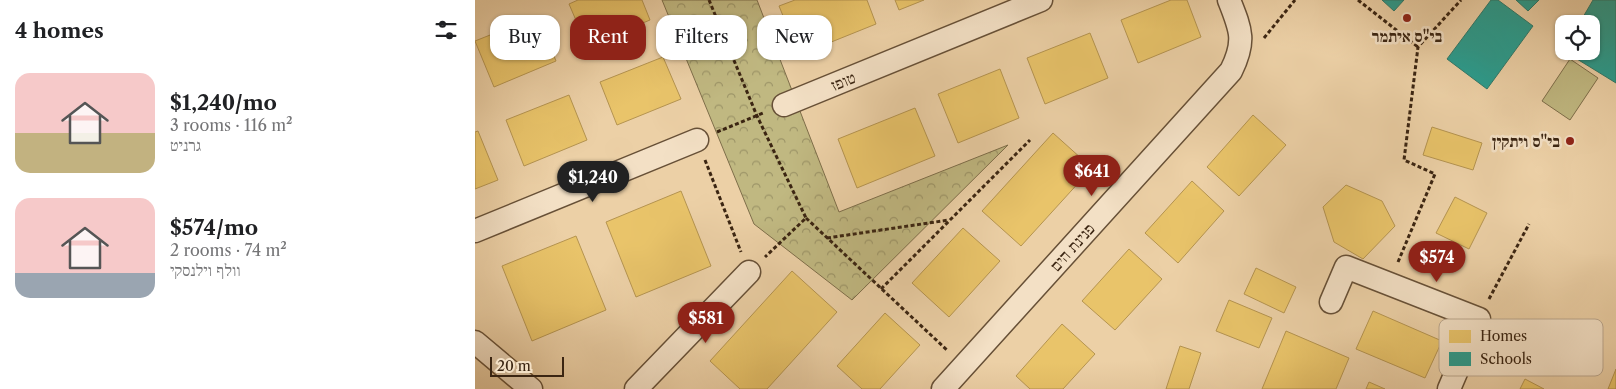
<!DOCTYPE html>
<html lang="en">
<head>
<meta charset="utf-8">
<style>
	body { margin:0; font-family:"Libre Caslon Text","Frank Ruhl Libre",serif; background:#f2f2f2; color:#202124; height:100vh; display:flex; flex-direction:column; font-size:19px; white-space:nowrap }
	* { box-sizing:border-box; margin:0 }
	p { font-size:16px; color:#757577 }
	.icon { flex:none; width:28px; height:28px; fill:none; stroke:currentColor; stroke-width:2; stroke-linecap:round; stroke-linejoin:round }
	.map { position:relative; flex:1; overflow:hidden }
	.drawer { display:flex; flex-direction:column; background:#fff; width:475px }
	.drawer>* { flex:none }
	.hud { position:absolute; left:15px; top:15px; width:475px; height:45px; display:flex; gap:10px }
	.buttons { position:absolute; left:1080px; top:15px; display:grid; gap:10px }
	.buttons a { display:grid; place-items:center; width:45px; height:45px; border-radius:10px; background:#fff; box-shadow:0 1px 4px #0004; font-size:25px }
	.scale { position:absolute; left:15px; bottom:12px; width:74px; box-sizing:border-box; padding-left:5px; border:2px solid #3b2512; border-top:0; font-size:14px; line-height:18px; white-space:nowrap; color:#3b2512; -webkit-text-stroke:4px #f3e0c5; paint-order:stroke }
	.price { position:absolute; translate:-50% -42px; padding:0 11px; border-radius:18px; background:#8f2418; color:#fff; font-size:16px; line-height:32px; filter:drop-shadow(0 1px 2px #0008) }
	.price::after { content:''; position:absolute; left:50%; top:30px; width:15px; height:11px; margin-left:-8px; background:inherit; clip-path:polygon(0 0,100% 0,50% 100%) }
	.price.on { background:#222; color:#fff }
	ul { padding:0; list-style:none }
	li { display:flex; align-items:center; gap:15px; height:125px; padding:0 15px }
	li span { display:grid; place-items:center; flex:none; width:140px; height:100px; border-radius:15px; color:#555 }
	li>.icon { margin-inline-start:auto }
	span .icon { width:60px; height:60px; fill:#fffc; stroke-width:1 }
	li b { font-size:21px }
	h2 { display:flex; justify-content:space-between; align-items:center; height:60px; padding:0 15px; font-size:21px }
	.tag { padding:0 18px; border-radius:15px; background:#fff; box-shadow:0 1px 4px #0004; font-size:18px; line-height:45px }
	.tag.on { background:#8f2418; color:#fff }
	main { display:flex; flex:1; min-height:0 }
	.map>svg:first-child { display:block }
	.grass { fill:#c0b881; stroke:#7e6e4a }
	.forest { fill:url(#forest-crowns); stroke:#7e6e4a }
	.homes { fill:#e9c46a; stroke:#b59450 }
	.schools { fill:#2a9d8f; stroke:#2f796a }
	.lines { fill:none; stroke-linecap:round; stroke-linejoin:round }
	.street-casing { stroke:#675037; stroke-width:25 }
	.path { stroke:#3b2512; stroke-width:3; stroke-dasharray:4 2.5; stroke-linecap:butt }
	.street { stroke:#f3e0c5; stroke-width:22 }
	.poi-dot { fill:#8f2418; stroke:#f3e0c5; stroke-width:2 }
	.labels { text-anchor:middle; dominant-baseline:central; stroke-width:5; stroke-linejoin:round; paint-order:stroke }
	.poi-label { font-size:16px; font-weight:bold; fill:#3b2512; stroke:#f3e0c5 }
	.street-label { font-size:16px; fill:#3b2512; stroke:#f3e0c5 }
	.key { fill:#f3e0c5; stroke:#bca88f; stroke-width:1 }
	.key-label { font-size:14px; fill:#3b2512 }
</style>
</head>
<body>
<main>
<section class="drawer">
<h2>4 homes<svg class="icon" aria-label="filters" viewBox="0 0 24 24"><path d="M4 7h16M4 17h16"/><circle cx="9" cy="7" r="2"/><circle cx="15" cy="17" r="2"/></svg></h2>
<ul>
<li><span style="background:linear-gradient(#f6c9c9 60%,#c2b280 0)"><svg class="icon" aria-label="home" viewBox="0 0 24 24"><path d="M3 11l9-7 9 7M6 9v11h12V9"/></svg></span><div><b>$1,240/mo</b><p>3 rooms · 116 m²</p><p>גרניט</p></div></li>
<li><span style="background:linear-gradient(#f6c9c9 75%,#9aa5b1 0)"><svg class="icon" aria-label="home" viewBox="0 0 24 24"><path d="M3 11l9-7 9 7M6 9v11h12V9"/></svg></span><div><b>$574/mo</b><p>2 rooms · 74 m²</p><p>וולף וילנסקי</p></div></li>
</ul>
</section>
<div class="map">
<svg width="1141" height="389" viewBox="0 0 1141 389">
	<defs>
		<pattern id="forest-crowns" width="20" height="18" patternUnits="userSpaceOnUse" patternTransform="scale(1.25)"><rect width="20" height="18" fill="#c0b881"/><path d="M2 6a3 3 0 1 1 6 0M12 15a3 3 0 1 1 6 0" fill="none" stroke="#9d9568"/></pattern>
	</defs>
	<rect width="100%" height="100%" fill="#ecd0a6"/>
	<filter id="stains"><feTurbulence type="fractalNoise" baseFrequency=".004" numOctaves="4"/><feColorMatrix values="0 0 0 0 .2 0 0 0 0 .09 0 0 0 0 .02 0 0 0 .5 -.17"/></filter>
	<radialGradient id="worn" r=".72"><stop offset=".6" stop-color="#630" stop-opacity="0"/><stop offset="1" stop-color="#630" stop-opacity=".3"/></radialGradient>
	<path class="grass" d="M1095,59L1123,78L1095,120L1067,101Z"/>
	<path class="forest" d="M187,0H282L364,212L533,145L377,300L279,224Z"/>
	<g class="homes">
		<path d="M103,0H167L175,20L112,46L94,4Z"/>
		<path d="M320,0H392L401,24L324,55L304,6Z"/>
		<path d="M420,0H449L424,10Z"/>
		<path d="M696,0H712L726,37L663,63L646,20Z"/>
		<path d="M63,16L81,61L19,87L0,41Z"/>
		<path d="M615,33L633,78L570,104L552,58Z"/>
		<path d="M188,57L206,99L142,125L125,82Z"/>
		<path d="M525,69L544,118L483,143L463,94Z"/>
		<path d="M94,95L112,140L49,166L31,120Z"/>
		<path d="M440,108L460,156L382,188L363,139Z"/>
		<path d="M778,115L811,145L764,196L732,167Z"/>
		<path d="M957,127L1007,143L998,170L948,155Z"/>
		<path d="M3,131L23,180L0,189V132Z"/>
		<path d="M578,133L617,168L546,246L507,211Z"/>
		<path d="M717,181L749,211L703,263L670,233Z"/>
		<path d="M871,185L907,201L920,226L888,259L859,242L848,207Z"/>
		<path d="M206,191L236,266L161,297L131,222Z"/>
		<path d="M980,197L1012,213L994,249L961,233Z"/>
		<path d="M488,228L525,261L474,317L437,283Z"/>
		<path d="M101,236L131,310L57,341L27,266Z"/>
		<path d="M654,249L687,279L640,330L607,301Z"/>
		<path d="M781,268L821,287L809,313L769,294Z"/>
		<path d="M317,271L362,312L292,389H265L235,361Z"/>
		<path d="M754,300L797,318L784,348L741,331Z"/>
		<path d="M898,311L967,341L950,378L881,349Z"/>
		<path d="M410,313L445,345L405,389H387L362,366Z"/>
		<path d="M587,324L620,354L588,389H555L541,376Z"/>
		<path d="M811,331L874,358L861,389H787Z"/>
		<path d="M705,346L726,353L714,389H691Z"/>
		<path d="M1141,369V389H1133Z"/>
		<path d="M1050,379L1069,389H1045Z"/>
		<path d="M894,382L910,389H891Z"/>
	</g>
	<g class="schools">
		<path d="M907,0H929L919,11Z"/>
		<path d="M1016,0H1023L1058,26L1012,89L972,59Z"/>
		<path d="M1041,0H1064L1053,11Z"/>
		<path d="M1118,0H1141V83L1089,51H1116V24H1104Z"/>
	</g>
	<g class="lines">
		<defs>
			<g id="street">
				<path d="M309,105L566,0"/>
				<path d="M0,231L222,140"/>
				<path d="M856,302L871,267L1004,319L974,389"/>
				<path d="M0,342L56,389"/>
				<path d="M161,389L274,272"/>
				<path d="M468,389L756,71C771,41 766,30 754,0"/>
			</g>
		</defs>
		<use href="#street" class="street-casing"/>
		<g class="path">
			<path d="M234,0L282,116L331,218L290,257"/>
			<path d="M883,0L943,47"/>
			<path d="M789,38L820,0"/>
			<path d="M242,132L288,113"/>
			<path d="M230,160L266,252"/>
			<path d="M331,218L473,351"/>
			<path d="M352,238L474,220"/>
			<path d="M923,262L960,174L929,160L943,47L986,0"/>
			<path d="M406,289L555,140"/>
			<path d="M1014,299L1054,224"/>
		</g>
		<use href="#street" class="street"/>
	</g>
	<g class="poi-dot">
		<circle cx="932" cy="18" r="5"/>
		<circle cx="1095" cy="141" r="5"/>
	</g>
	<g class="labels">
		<g class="poi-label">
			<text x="932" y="36">בי''ס איתמר</text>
			<text x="1085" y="141" text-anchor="end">בי''ס ויתקין</text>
		</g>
		<g class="street-label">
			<text transform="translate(368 81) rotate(-22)">טופז</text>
			<text transform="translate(597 247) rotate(-48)">פנינת הים</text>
		</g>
	</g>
	<rect x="964" y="319" width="164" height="57" rx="8" class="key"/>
	<rect x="974" y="330" width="22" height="13" fill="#e9c46a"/>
	<rect x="974" y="352" width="22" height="14" fill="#2a9d8f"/>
	<g class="key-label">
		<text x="1005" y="341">Homes</text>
		<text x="1005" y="364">Schools</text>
	</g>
	<rect width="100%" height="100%" filter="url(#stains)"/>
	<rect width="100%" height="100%" fill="url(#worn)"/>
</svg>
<div class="buttons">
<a><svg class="icon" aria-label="locate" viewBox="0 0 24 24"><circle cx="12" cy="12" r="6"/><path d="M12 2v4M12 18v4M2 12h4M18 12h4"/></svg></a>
</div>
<div class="scale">20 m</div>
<b class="price" style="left:617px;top:197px">$641</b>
<b class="price on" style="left:118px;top:203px">$1,240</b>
<b class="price" style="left:962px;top:283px">$574</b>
<b class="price" style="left:231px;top:344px">$581</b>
<div class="hud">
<a class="tag">Buy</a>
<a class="tag on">Rent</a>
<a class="tag">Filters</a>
<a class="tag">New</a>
</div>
</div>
</main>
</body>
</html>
